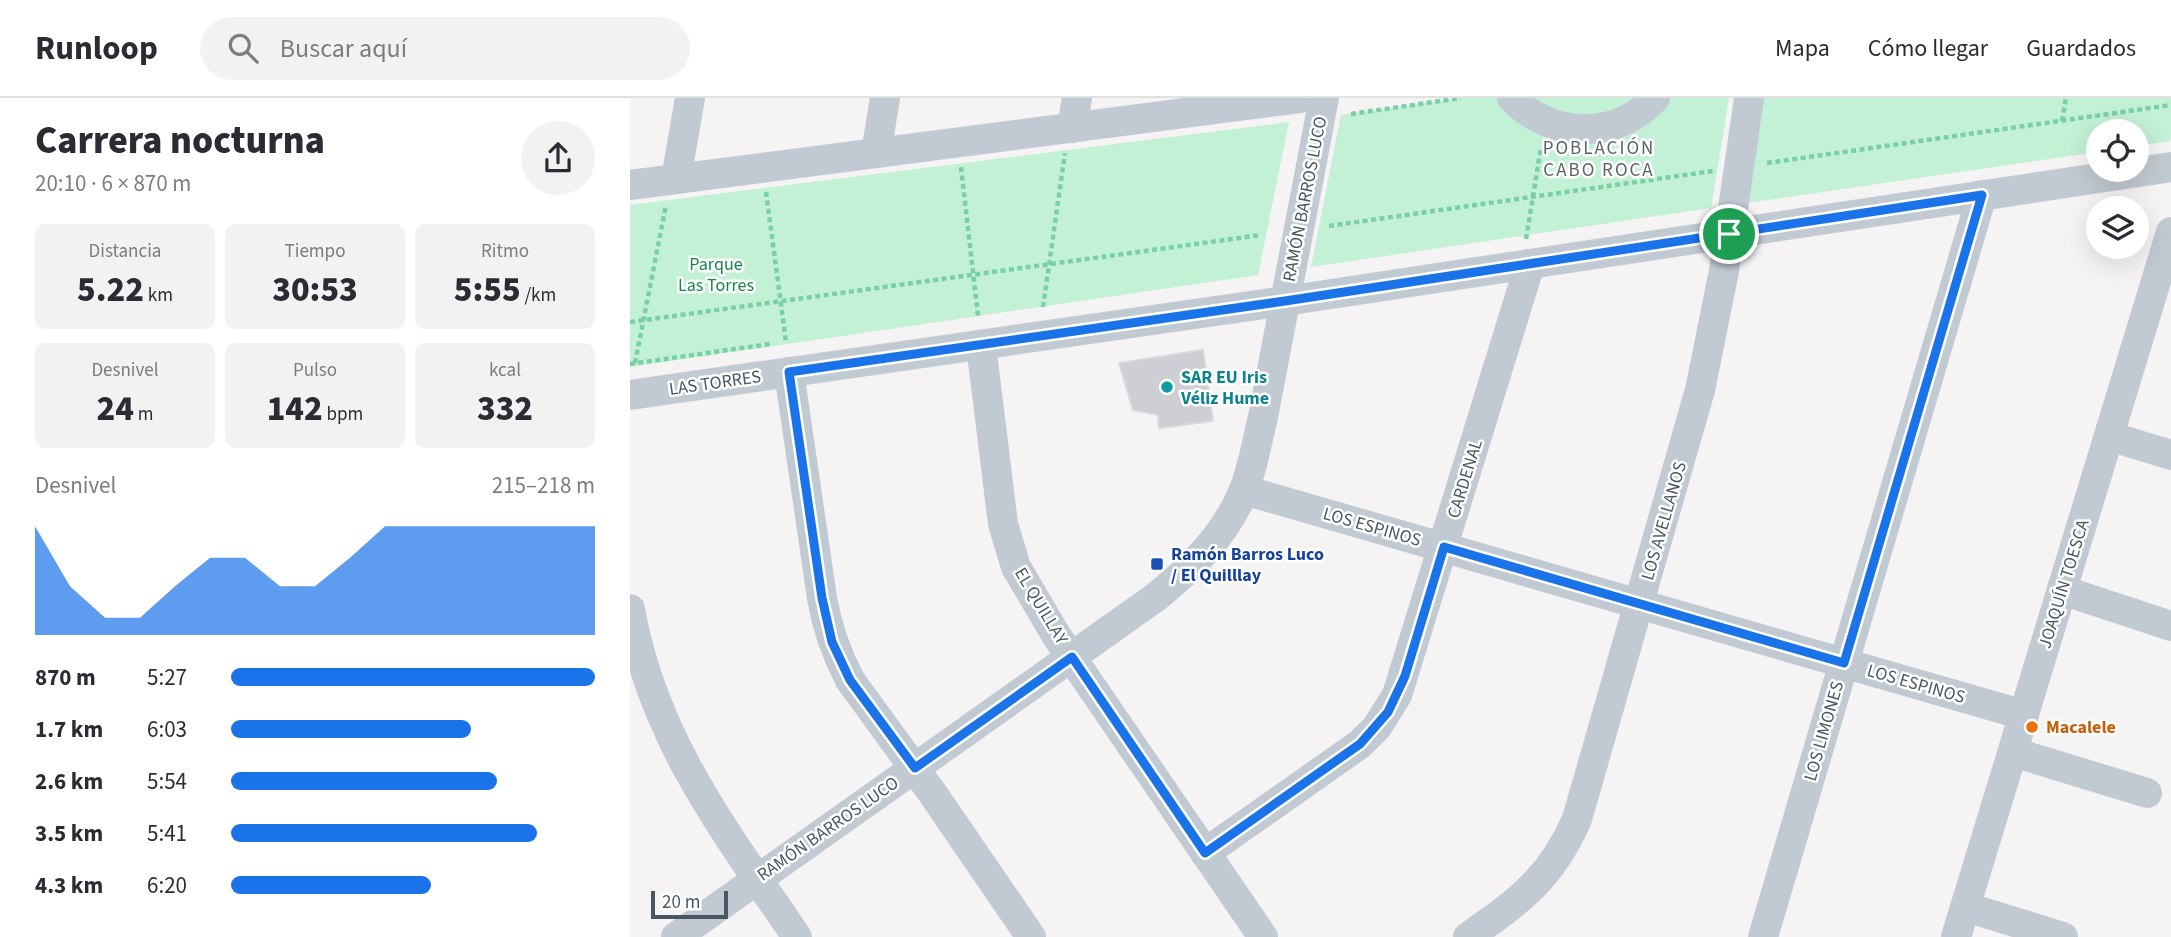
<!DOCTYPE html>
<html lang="es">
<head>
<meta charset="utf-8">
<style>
  body { margin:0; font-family:"Source Sans 3",sans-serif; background:#f2f2f3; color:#2b2b33; height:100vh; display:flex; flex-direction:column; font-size:26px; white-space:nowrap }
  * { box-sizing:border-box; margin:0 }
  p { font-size:23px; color:#7c7c81 }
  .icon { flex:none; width:38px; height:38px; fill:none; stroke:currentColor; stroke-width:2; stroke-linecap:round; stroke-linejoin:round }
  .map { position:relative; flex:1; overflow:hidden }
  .sheet { display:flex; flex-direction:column; background:#fff; width:630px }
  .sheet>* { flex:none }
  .buttons { position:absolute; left:1456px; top:21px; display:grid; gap:14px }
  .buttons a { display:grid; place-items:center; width:63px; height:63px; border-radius:50%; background:#fff; box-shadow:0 7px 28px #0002; font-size:35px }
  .scale { position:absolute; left:21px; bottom:18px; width:77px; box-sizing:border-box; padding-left:7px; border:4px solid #4a5661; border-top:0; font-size:19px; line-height:24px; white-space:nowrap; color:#4a5661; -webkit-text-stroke:5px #fff; paint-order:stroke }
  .pin { position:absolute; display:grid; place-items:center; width:60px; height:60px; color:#fff; margin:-30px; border:4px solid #fff; border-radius:50%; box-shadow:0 2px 7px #0007 }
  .round { display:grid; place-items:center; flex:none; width:74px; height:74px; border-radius:37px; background:#f2f2f3 }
  .summary { display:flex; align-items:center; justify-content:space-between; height:119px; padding:0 35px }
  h1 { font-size:38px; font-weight:800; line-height:52px }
  .figures { display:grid; grid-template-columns:repeat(3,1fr); gap:10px; height:119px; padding:7px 35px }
  .figures div { display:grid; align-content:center; border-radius:10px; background:#f2f2f3; text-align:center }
  .figures b { font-size:35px; font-weight:800 }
  .figures small { font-size:19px; font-weight:400 }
  .figures p { font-size:19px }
  .chart { height:196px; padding:14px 35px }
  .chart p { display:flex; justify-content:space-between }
  .chart svg { width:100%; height:126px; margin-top:7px; fill:#1a73e8; opacity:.7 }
  ul { padding:0 35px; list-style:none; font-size:23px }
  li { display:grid; grid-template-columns:112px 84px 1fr; align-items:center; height:52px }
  li i { height:18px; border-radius:9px; background:#1a73e8 }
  header { display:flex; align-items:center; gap:42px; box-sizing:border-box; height:98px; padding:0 35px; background:#fff; border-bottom:2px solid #e1e1e2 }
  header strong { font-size:33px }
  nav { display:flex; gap:38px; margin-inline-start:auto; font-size:24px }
  .search { width:490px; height:63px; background:#f2f2f3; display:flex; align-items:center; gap:18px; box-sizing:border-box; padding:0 24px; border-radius:38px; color:#7c7c81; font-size:26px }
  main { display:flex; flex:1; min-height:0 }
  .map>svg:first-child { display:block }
  .green { fill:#c3f1d5 }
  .building { fill:#cdcfd5; stroke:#d7d9de; stroke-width:2 }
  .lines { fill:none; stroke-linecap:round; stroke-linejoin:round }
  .path { stroke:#7ad0a6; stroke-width:4.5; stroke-dasharray:5 3.5; stroke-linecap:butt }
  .minor { stroke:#c1cad2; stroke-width:30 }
  .route-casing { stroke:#fff; stroke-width:14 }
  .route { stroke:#1a73e8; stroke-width:9 }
  .culture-dot { fill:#0f9aa8; stroke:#fff; stroke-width:2.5 }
  .transit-dot { fill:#1a4fb4; stroke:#fff; stroke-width:2.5 }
  .food-dot { fill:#e8710a; stroke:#fff; stroke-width:2.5 }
  .labels { text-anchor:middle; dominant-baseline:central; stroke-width:5; stroke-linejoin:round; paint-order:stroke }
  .street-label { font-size:18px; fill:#4a5661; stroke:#fff }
  .park-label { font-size:18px; fill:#17864f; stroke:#fff }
  .culture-label { font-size:18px; font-weight:bold; fill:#0d838f; stroke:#fff; text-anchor:start }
  .transit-label { font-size:18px; font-weight:bold; fill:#164399; stroke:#fff; text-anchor:start }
  .food-label { font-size:18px; font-weight:bold; fill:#c56008; stroke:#fff; text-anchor:start }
  .neighbourhood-label { font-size:19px; letter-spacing:2px; fill:#5f6368; stroke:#fff }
</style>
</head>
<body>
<header>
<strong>Runloop</strong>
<div class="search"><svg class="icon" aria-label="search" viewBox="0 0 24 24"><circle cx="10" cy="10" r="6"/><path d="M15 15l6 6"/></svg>Buscar aquí</div>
<nav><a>Mapa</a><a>Cómo llegar</a><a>Guardados</a></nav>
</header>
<main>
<section class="sheet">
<div class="summary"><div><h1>Carrera nocturna</h1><p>20:10 · 6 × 870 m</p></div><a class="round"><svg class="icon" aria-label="share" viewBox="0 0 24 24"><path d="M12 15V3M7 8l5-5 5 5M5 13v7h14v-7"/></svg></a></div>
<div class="figures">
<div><p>Distancia</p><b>5.22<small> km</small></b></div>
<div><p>Tiempo</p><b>30:53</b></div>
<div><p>Ritmo</p><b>5:55<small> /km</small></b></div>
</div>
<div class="figures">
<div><p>Desnivel</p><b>24<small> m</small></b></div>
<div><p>Pulso</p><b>142<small> bpm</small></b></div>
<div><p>kcal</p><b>332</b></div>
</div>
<div class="chart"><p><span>Desnivel</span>215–218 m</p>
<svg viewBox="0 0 160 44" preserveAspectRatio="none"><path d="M0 44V6L10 27L20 38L30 38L40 27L50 17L60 17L70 27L80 27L90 17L100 6L110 6L120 6L130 6L140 6L150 6L160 6V44z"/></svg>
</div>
<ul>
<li><b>870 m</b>5:27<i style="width:100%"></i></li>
<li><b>1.7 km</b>6:03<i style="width:66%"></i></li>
<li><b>2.6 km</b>5:54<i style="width:73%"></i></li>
<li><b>3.5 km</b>5:41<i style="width:84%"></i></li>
<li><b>4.3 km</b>6:20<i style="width:55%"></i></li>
</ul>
</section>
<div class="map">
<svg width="1541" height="839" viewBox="0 0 1541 839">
  <rect width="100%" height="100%" fill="#f5f3f3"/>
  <g class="green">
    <polygon points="830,0 1099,0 1081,110 681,169 711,17"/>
    <polygon points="1133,0 1541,0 1541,39 1540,43 1507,48 1507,33 1468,33 1468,54 1117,105"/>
    <polygon points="659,24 628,177 0,269 0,107"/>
  </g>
  <polygon class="building" points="573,252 583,323 529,330 528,317 503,312 489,265"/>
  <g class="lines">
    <g class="path">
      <polyline points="721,16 831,0"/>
      <polyline points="1432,23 1436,0"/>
      <polyline points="1137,65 1541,7"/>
      <polyline points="331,69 348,218"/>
      <polyline points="136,94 156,244"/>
      <polyline points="699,128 1083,73"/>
      <polyline points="896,141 911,49"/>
      <polyline points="413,209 435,55"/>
      <polyline points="0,224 631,137"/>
      <polyline points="5,265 36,107"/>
      <polyline points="0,266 140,246"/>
    </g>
    <g class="minor">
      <path d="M882,0C921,40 986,43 1025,0"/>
      <polyline points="442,30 447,0"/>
      <polyline points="246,55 255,0"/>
      <polyline points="46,81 60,0"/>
      <polyline points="0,87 670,0"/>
      <polyline points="351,247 373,426 386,469 426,537 633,839"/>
      <path d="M159,274L192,500C197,530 206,555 220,582L303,696L401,839"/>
      <polyline points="0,297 655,203 1541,69"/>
      <polyline points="1479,338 1541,357"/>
      <polyline points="614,392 1394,617"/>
      <polyline points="1432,492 1541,528"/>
      <path d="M0,511C23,641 95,733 167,839"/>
      <polyline points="1383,654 1517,695"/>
      <polyline points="575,755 730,646 747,629 767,597 900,166"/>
      <polyline points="1336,809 1433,839"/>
      <path d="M46,839L526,499C562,470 596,436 614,392C623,369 627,343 633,319L694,0"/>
      <path d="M838,839C889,803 921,781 947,721L1070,292L1094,173L1119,0"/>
      <polyline points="1133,839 1352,97"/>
      <polyline points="1326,839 1541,134"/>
    </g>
  </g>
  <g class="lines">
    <defs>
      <polygon id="route" points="1352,97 1214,565 814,449 775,578 758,614 730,646 575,755 442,559 285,670 220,582 202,544 192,500 159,274 655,203"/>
    </defs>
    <use href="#route" class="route-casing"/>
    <use href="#route" class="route"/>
  </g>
  <circle class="culture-dot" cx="537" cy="289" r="7"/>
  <rect class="transit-dot" x="520" y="459" width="14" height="14" rx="3.5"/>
  <circle class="food-dot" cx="1402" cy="629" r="7"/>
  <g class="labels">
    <g class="street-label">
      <text transform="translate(675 101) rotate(-79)">RAMÓN BARROS LUCO</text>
      <text transform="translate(85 285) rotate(-8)">LAS TORRES</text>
      <text transform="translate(835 381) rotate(-73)">CARDENAL</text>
      <text transform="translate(1034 423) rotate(-74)">LOS AVELLANOS</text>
      <text transform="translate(742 429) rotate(16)">LOS ESPINOS</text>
      <text transform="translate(1434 486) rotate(-73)">JOAQUÍN TOESCA</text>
      <text transform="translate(411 508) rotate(59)">EL QUILLAY</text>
      <text transform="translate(1286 586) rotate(16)">LOS ESPINOS</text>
      <text transform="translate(1194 633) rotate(-74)">LOS LIMONES</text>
      <text transform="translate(198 731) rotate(-35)">RAMÓN BARROS LUCO</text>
    </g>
    <g class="park-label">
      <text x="86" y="166">Parque<tspan x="86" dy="21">Las Torres</tspan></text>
    </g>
    <g class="culture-label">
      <text x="551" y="279">SAR EU Iris<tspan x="551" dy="21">Véliz Hume</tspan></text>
    </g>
    <g class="transit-label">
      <text x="541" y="456">Ramón Barros Luco<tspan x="541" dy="21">/ El Quilllay</tspan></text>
    </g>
    <g class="food-label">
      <text x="1416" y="629">Macalele</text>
    </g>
    <g class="neighbourhood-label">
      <text x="969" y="50">POBLACIÓN<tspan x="969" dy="22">CABO ROCA</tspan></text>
    </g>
  </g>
</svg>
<div class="buttons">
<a><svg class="icon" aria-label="locate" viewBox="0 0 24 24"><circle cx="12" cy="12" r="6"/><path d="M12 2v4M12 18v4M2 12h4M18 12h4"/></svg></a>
<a><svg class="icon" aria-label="layers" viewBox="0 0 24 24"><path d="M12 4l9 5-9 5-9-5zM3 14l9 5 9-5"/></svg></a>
</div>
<div class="scale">20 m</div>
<div class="pin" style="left:1099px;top:136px;background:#1e9e55"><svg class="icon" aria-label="arrive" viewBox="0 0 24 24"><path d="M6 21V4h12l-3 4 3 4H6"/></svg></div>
</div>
</main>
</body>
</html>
